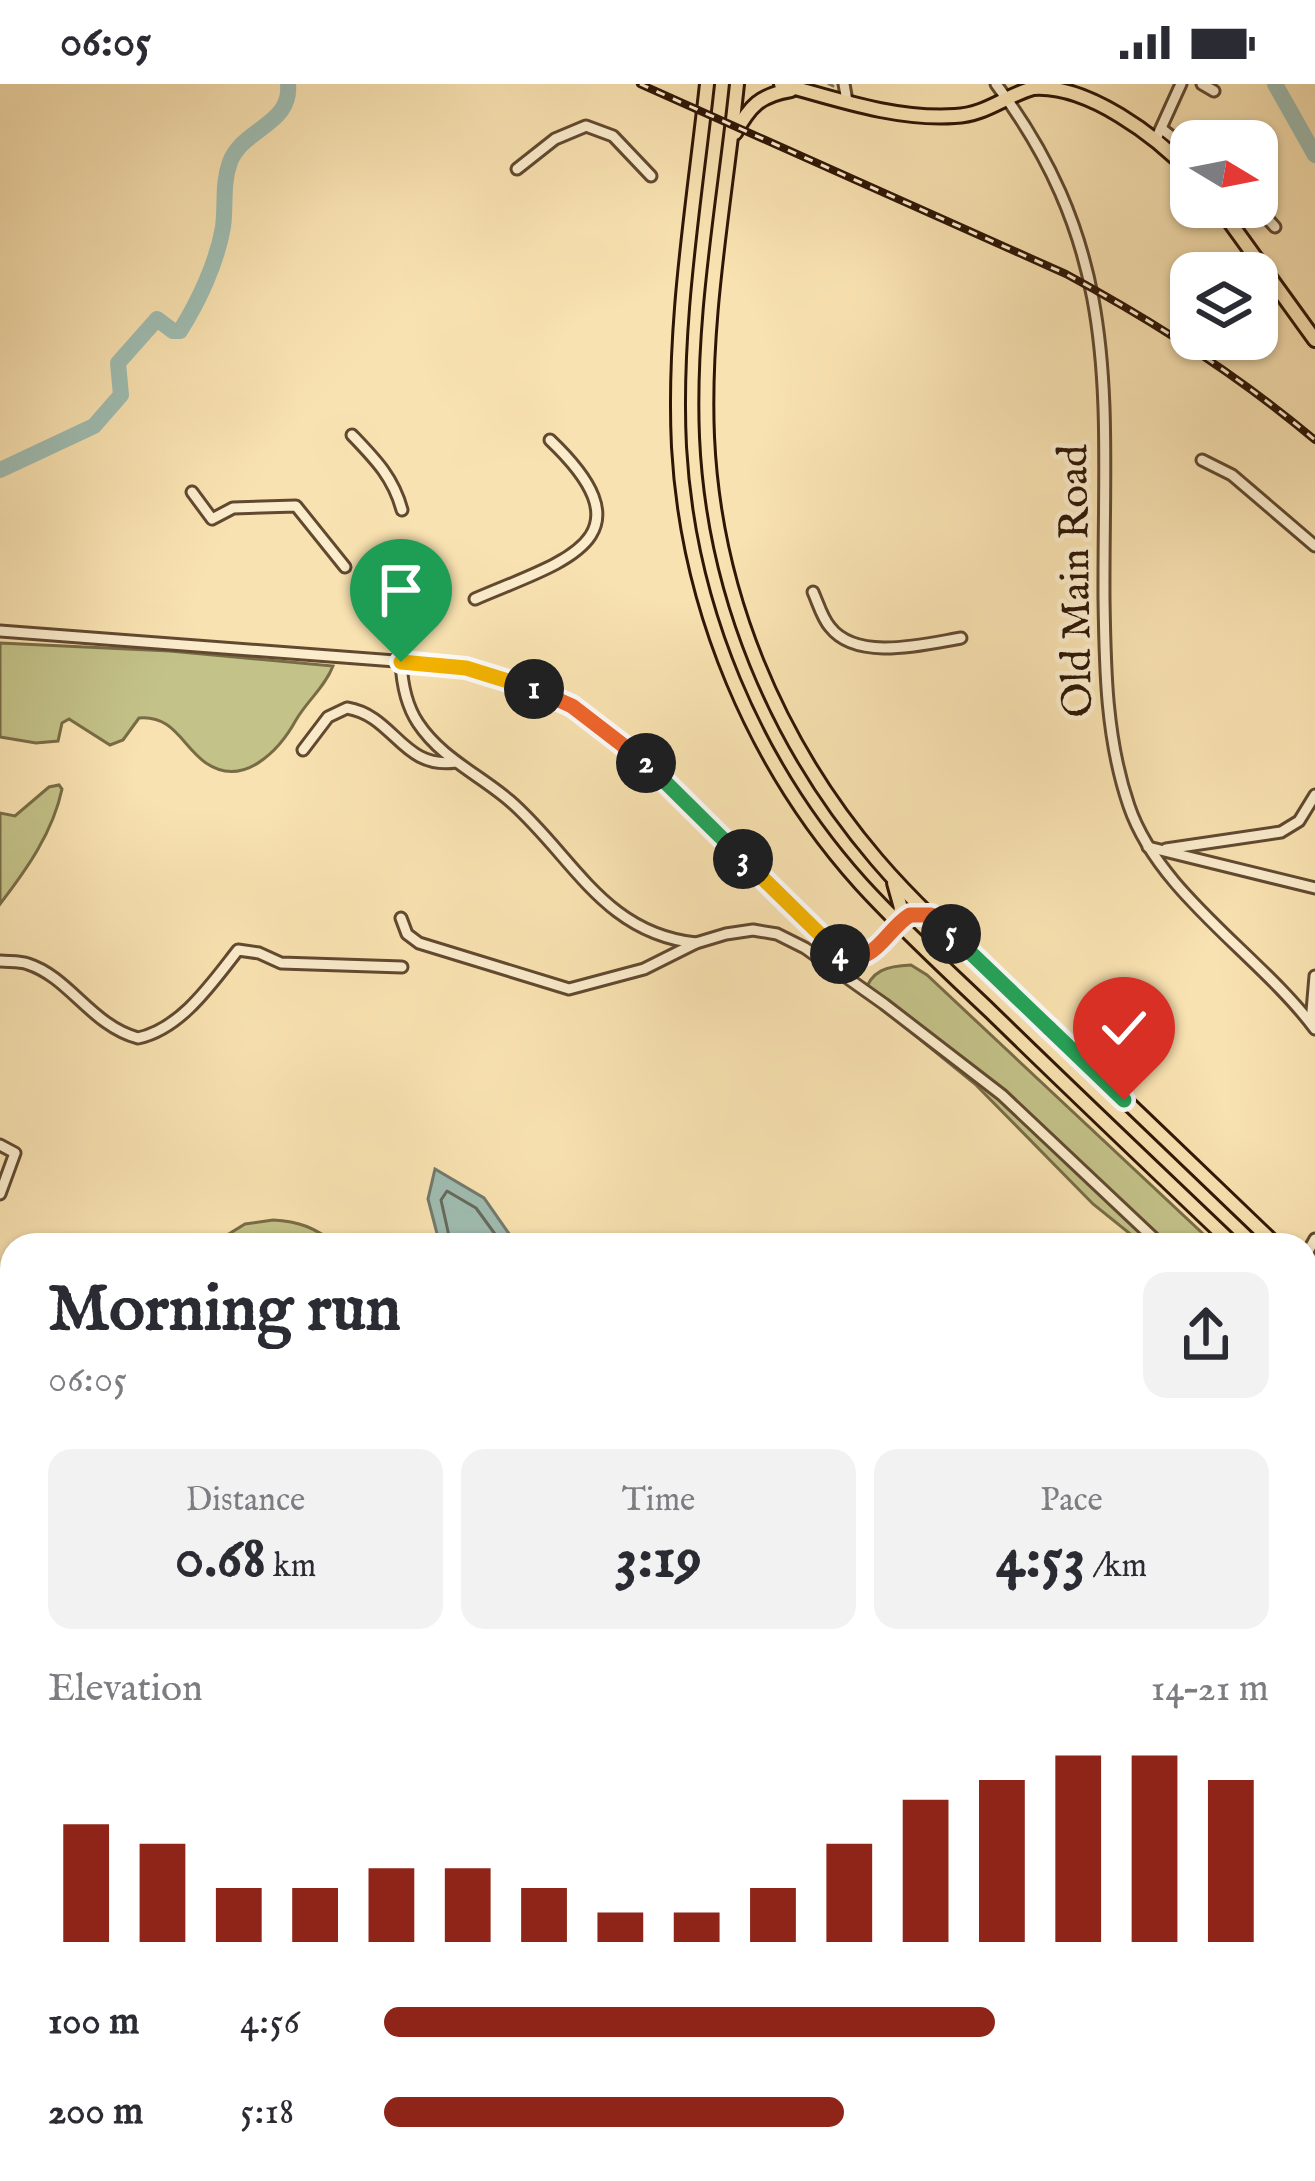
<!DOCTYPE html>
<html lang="en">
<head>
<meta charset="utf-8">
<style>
  body { margin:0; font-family:"IM FELL English",serif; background:#f2f2f3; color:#2b2b33; height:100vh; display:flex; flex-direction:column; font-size:45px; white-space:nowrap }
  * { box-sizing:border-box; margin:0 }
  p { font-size:39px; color:#7c7c81 }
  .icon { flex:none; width:66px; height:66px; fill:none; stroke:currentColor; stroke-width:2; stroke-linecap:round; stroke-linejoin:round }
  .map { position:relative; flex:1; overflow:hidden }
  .side { position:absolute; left:0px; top:1149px; width:1317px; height:948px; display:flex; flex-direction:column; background:#fff; border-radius:36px 36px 0 0; box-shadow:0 3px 9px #0004 }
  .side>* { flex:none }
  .needle { width:78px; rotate:100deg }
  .tools { position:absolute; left:1170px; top:36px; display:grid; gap:24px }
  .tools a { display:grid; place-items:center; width:108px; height:108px; border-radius:24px; background:#fff; box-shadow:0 3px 9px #0004; font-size:60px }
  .pin { position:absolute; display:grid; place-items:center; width:102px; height:102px; color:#fff; margin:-123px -51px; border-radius:50% 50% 50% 0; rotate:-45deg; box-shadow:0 0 12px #0007 }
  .pin .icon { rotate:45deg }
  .km { position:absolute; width:60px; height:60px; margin:-30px; border-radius:50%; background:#222; color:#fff; font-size:33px; line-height:60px; text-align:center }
  .round { display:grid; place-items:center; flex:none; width:126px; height:126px; border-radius:24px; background:#f2f2f3 }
  .headline { display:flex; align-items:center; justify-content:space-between; height:204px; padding:0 48px }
  h1 { font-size:66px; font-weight:800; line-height:90px }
  .metrics { display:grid; grid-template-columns:repeat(3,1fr); gap:18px; height:204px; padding:12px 48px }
  .metrics div { display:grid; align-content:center; border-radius:24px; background:#f2f2f3; text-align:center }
  .metrics b { font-size:60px; font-weight:800 }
  .metrics small { font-size:33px; font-weight:400 }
  .metrics p { font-size:33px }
  .chart { height:336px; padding:24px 48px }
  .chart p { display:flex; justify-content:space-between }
  .chart svg { width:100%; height:216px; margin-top:12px; stroke:#8f2418; stroke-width:6 }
  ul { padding:0 48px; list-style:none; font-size:39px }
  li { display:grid; grid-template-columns:192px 144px 1fr; align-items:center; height:90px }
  li i { height:30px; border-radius:15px; background:#8f2418 }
  .status { display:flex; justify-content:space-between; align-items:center; height:84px; padding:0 60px; background:#fff; direction:ltr }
  .status svg { height:33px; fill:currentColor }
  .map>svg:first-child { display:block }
  .green { fill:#c3c288; stroke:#786c46; stroke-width:3 }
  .water { fill:#9fbdb2; stroke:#727a6d; stroke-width:3 }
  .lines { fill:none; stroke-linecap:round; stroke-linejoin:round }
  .shore { stroke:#666a5c; stroke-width:3 }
  .stream { stroke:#727a6d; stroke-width:3 }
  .river { stroke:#9fbdb2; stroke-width:16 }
  .minor-casing { stroke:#614930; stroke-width:15 }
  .major-casing { stroke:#2e1605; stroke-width:18 }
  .minor { stroke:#fbeccc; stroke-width:9 }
  .major { stroke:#f9e2b1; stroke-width:12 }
  .rail-casing { stroke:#2e1605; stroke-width:8 }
  .rail { stroke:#fbeccc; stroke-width:3; stroke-dasharray:9; stroke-linecap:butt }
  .split-1-casing { stroke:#fff; stroke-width:24 }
  .split-2-casing { stroke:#fff; stroke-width:24 }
  .split-3-casing { stroke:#fff; stroke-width:24 }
  .split-4-casing { stroke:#fff; stroke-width:24 }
  .split-5-casing { stroke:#fff; stroke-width:24 }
  .split-6-casing { stroke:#fff; stroke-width:24 }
  .split-7-casing { stroke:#fff; stroke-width:24 }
  .split-1 { stroke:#f5b400; stroke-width:15 }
  .split-2 { stroke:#f0652b; stroke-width:15 }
  .split-3 { stroke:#22a559; stroke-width:15 }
  .split-4 { stroke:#f5b400; stroke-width:15 }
  .split-5 { stroke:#f0652b; stroke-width:15 }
  .split-6 { stroke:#22a559; stroke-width:15 }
  .split-7 { stroke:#22a559; stroke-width:15 }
  .labels { text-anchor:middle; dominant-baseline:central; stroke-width:9; stroke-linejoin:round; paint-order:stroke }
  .street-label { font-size:42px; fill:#2e1605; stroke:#fbeccc }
</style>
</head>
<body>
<div class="status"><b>06:05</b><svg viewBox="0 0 49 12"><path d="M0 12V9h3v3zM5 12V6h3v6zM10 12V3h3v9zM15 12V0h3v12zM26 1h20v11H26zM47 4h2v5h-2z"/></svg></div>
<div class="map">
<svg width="1315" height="2097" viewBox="0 0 1315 2097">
  <rect width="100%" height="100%" fill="#f9e2b1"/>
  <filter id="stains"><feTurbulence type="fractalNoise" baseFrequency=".00167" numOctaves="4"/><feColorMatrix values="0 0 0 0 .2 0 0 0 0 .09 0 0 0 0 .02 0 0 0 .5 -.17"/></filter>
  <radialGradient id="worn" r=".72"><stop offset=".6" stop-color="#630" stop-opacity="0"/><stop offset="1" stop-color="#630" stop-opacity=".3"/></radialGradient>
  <g class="green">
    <path d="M0,559L170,567L333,582C325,603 307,617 296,636C280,665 244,705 206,679C182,662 174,631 139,634L123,656L110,661L69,635L62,639L58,657L36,659L0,653Z"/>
    <path d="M59,701L62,705C53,748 27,785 0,820V729L15,732L49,703Z"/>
    <path d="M911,881L927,891L1215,1161H1144L1093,1120L975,1000L864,910C871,886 887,882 911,881Z"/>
    <path d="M273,1136C298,1137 317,1144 336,1161H211L245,1140Z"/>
    <polygon points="1305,1247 1315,1256 1315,1336 1305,1338"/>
    <polygon points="12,1265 12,1448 0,1448 0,1381 7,1345 0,1290"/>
    <polygon points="3,2038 12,2040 12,2085 42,2085 38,2097 0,2097 0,2040"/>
  </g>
  <polygon class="water" points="435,1085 484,1114 517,1161 440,1161 428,1115"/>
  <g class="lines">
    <polyline class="shore" points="451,1161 441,1116 447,1107 476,1124 503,1161"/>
    <polyline class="stream" points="829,0 833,2"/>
    <g class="river">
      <polyline points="1275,0 1315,71"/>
      <path d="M0,386L94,342L121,311L118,279L157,235L173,247H180C199,217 217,178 223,143C226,121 222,100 230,78C243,44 292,41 288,0"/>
    </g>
    <defs>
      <g id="minor">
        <polyline points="844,0 847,17"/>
        <path d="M996,0C1125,172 1103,315 1104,515C1105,585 1106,655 1129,722C1159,810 1260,871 1315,945"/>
        <polyline points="1202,0 1214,7"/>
        <polyline points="1162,45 1191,68"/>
        <polyline points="1156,55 1181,0"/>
        <polyline points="517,85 555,55 586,42 613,52 651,92"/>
        <polyline points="1257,123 1275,143"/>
        <path d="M352,351C375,375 393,393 402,426"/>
        <polyline points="1202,376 1232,391 1315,462"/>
        <polyline points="192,408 212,435 233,424 296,422 345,483"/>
        <path d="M813,508C818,519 822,534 830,543C857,578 925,560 961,554"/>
        <path d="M475,515C563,477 655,456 550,356"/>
        <path d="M0,547L448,581C575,604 633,666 721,753C760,792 800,830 839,869C866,882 882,860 898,839"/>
        <path d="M401,578C402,599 406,621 418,639C441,674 480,691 510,717C573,772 603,849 696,859"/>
        <path d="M303,666L328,633L347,624C395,632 402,686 456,678"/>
        <polyline points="1148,763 1315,804"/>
        <polyline points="1166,765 1281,748 1299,737 1315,711"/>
        <polyline points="401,834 407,850 419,859 569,905 644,885 696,859 726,850 753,846 777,850 805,864 884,920 1002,1011 1161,1161"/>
        <path d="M0,877C9,878 20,877 28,880C69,893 92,942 138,954C181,945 212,899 238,866L259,869L281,879L402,883"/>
        <polyline points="1311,939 1315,892"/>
        <polyline points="0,1061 15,1069 0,1110"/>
        <polyline points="1305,1173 1315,1155"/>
      </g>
      <g id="major">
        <path d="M707,0C694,120 673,242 679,363C688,523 754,681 861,800C902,845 947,886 991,928C1071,1006 1153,1084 1234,1161"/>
        <path d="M737,0C725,117 702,235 707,353C714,508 776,658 877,776C924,831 980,878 1033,928C1114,1006 1195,1083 1276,1161"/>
        <path d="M781,0C836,15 896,36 955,32C985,31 1005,12 1033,4C1088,0 1157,53 1191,89"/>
        <path d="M735,49C750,22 760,11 791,6"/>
        <polyline points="1219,123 1315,256"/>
        <polyline points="894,799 901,824 898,839"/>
        <polyline points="1305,1189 1315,1199"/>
        <polyline points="1305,1228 1315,1238"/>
      </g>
    </defs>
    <use href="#minor" class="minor-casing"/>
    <use href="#major" class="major-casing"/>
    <use href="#minor" class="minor"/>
    <use href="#major" class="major"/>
    <defs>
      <path id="rail" d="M640,0L1066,190C1155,238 1238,291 1315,356"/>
    </defs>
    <use href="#rail" class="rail-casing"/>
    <use href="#rail" class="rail"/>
  </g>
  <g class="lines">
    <defs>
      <polyline id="split-1" points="401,578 466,584 534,605"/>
      <polyline id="split-2" points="534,605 572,622 646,679"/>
      <polyline id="split-3" points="646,679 743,775"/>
      <polyline id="split-4" points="743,775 840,870"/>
      <path id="split-5" d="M840,870C875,884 885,846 910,831H931L951,850"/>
      <polyline id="split-6" points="951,850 1049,944"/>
      <polyline id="split-7" points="1049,944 1124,1016"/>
    </defs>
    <use href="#split-1" class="split-1-casing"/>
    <use href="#split-2" class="split-2-casing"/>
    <use href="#split-3" class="split-3-casing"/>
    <use href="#split-4" class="split-4-casing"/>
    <use href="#split-5" class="split-5-casing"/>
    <use href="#split-6" class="split-6-casing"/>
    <use href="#split-7" class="split-7-casing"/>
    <use href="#split-1" class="split-1"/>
    <use href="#split-2" class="split-2"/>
    <use href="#split-3" class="split-3"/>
    <use href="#split-4" class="split-4"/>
    <use href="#split-5" class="split-5"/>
    <use href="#split-6" class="split-6"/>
    <use href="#split-7" class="split-7"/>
  </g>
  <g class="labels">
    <g class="street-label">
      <text transform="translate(1077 497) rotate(-91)">Old Main Road</text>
    </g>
  </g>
  <rect width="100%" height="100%" filter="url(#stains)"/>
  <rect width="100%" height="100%" fill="url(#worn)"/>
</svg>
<div class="tools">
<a><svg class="needle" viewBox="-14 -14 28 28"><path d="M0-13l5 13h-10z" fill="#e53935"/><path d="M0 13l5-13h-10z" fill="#7c7c81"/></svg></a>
<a><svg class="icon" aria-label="layers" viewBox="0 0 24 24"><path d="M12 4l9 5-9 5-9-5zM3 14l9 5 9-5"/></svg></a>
</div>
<div class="pin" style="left:401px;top:578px;background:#1e9e55"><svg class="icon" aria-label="arrive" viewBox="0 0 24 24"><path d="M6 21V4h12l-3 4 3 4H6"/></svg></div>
<div class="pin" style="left:1124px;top:1016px;background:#d93025"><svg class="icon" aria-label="check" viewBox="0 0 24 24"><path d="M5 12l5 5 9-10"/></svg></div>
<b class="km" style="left:534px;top:605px">1</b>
<b class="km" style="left:646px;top:679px">2</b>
<b class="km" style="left:743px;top:775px">3</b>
<b class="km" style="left:840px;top:870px">4</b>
<b class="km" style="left:951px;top:850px">5</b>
<section class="side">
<div class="headline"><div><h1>Morning run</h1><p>06:05</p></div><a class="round"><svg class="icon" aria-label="share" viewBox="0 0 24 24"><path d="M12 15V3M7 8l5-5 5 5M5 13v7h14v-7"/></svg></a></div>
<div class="metrics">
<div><p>Distance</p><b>0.68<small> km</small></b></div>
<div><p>Time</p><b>3:19</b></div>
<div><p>Pace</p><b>4:53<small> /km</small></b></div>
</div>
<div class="chart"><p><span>Elevation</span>14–21 m</p>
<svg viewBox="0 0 160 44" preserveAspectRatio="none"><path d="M5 44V20M15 44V24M25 44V33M35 44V33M45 44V29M55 44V29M65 44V33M75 44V38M85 44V38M95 44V33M105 44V24M115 44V15M125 44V11M135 44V6M145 44V6M155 44V11"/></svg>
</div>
<ul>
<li><b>100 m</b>4:56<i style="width:69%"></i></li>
<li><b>200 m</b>5:18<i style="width:52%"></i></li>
</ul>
</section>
</div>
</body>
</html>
